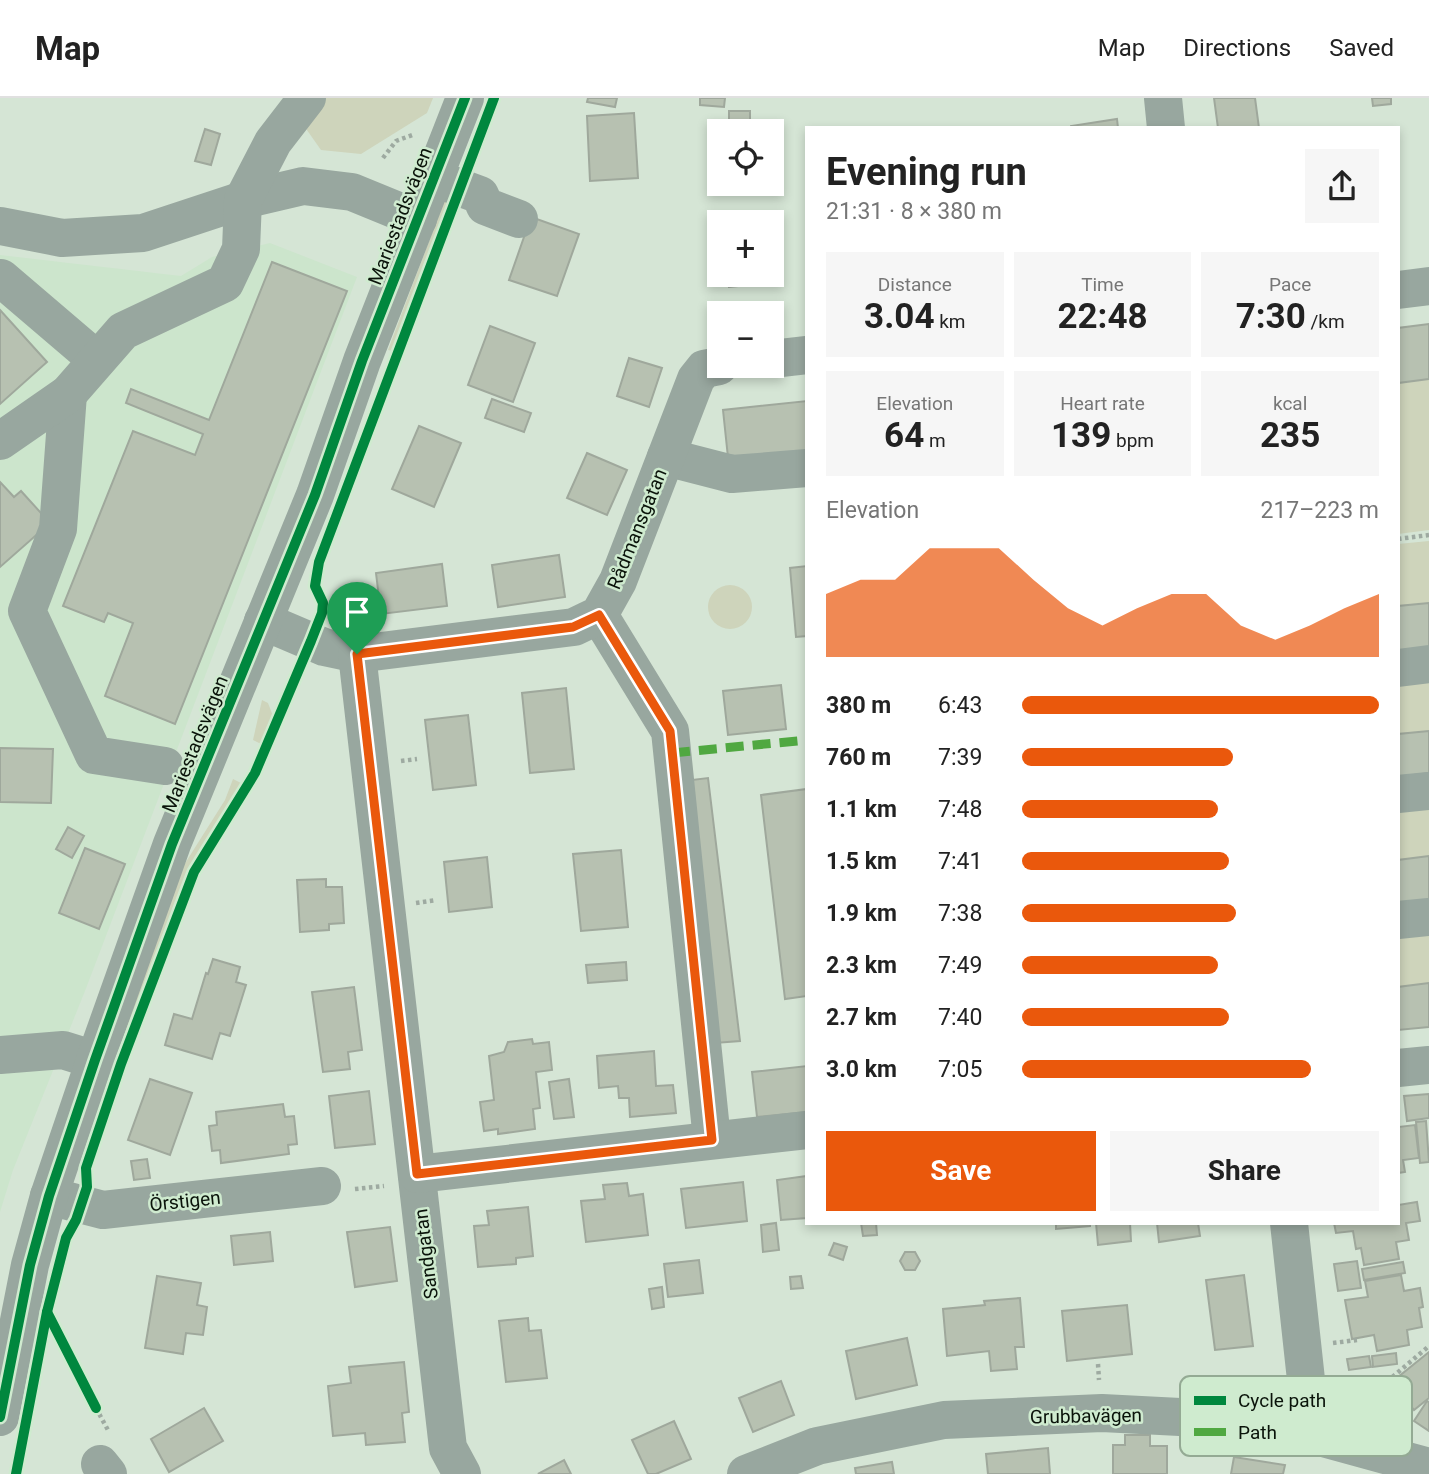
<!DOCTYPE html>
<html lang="en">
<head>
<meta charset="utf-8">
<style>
  body { margin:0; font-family:Roboto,sans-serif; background:#f6f6f6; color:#222; height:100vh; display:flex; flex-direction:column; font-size:26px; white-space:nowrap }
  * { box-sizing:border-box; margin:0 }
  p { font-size:23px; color:#767676 }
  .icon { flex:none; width:38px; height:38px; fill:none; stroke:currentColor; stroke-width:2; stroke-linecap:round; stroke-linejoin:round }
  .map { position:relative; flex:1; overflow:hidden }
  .details { position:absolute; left:805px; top:28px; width:595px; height:1099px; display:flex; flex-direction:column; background:#fff; border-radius:0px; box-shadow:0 4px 10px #0003 }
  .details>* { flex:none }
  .controls { position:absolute; left:707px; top:21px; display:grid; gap:14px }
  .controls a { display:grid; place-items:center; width:77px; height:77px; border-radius:0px; background:#fff; box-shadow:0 4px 10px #0003; font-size:35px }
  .pin { position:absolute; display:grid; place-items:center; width:60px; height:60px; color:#fff; margin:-72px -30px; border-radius:50% 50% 50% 0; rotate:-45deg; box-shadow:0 0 7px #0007 }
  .pin .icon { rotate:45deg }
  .round { display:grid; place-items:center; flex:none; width:74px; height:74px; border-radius:0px; background:#f6f6f6 }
  .summary { display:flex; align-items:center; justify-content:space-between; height:119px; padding:0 21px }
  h1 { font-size:38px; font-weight:700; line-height:52px }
  .figures { display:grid; grid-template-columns:repeat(3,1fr); gap:10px; height:119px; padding:7px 21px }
  .figures div { display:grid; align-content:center; border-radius:0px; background:#f6f6f6; text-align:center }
  .figures b { font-size:35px; font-weight:700 }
  .figures small { font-size:19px; font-weight:400 }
  .figures p { font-size:19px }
  .chart { height:196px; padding:14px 21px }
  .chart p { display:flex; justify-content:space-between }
  .chart svg { width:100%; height:126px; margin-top:7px; fill:#ea580c; opacity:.7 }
  .cta { display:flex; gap:14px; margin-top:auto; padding:14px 21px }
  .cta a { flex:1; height:80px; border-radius:0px; background:#ea580c; color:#fff; font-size:28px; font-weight:700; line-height:80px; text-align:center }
  .cta a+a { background:#f6f6f6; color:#222 }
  ul { padding:0 21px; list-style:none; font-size:23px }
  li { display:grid; grid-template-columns:112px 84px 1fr; align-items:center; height:52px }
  li i { height:18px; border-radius:9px; background:#ea580c }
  header { display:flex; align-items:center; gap:42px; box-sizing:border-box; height:98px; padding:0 35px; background:#fff; border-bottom:2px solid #e0e0e0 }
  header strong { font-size:33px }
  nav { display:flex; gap:38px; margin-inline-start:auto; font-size:24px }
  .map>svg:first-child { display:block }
  .built { fill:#cce5cc }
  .green { fill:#ced4bb }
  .building { fill:#b7c1b1; stroke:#9fa89c; stroke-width:2 }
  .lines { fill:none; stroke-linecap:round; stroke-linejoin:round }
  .path { stroke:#9eaaa1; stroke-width:4.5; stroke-dasharray:3.5 3.5; stroke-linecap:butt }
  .minor { stroke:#98a79f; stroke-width:38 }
  .quiet { stroke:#50a841; stroke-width:9; stroke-dasharray:18 9; stroke-linecap:butt }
  .cycleway-casing { stroke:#cfebcf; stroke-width:15 }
  .cycleway { stroke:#00873e; stroke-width:10 }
  .route-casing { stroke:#fff; stroke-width:14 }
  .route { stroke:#ea580c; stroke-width:9 }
  .labels { text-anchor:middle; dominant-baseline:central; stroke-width:5; stroke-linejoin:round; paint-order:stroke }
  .street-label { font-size:19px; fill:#0a130a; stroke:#cfebcf }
  .key { fill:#cfebcf; stroke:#94aa94; stroke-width:2 }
  .key-label { font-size:19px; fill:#0a130a }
</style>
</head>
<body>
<header>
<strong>Map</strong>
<nav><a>Map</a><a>Directions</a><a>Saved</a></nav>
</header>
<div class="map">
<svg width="1429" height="1376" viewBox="0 0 1429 1376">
  <rect width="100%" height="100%" fill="#d5e5d5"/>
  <polygon class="built" points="270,145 357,179 85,893 13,1072 0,1114 0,157 181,178 212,159"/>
  <g class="green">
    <polygon points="322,0 433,0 427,15 361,56 321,52 302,25"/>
    <polygon points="445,101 451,103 393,253 388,252"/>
    <polygon points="1429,281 1429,432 1398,436 1398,284"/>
    <polygon points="1429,443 1429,505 1398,508 1398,446"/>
    <circle cx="730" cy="509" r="22"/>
    <polygon points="1429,576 1429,633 1398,636 1398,579"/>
    <polygon points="262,602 268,605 273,618 263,647 253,642"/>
    <polygon points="233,681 243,686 196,760 118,956 114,958 184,767 225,702"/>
    <polygon points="1429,701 1429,758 1398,762 1398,705"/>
    <polygon points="1429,829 1429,885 1398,889 1398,833"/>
  </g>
  <g class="building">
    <polygon points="588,0 617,0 615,9 587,4"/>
    <polygon points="700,0 725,0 724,9 700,7"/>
    <polygon points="1214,0 1255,0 1259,30 1218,30"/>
    <polygon points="1372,0 1391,0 1391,6 1373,8"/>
    <rect x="729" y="13" width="21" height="11"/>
    <polygon points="634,15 638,80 590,83 587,18"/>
    <polygon points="1117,21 1118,30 1071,30 1071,28"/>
    <polygon points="205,31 220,36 211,67 195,63"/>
    <polygon points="531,119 579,136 557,198 509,182"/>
    <polygon points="713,145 719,145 719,170 715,170"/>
    <polygon points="272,164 347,193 175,626 105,598 133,525 108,515 104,524 63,508 133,333 195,357 203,336 126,305 131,291 209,322"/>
    <polygon points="728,177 757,177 758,186 729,189"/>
    <polygon points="0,212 47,264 0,306"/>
    <polygon points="1429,226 1429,281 1398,285 1398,230"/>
    <polygon points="490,228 535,245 513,304 468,287"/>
    <polygon points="629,260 662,270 649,309 617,298"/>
    <polygon points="492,301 531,315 524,334 485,320"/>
    <polygon points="807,303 807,360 729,369 723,312"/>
    <polygon points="419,328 461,345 434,409 392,391"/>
    <polygon points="587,355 627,372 607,417 567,400"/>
    <polygon points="0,384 14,399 21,393 50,425 0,469"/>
    <polygon points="559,457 565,499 498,509 492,467"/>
    <polygon points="442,466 447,508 381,516 376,475"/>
    <polygon points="807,468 807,538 796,539 790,470"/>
    <polygon points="1429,505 1429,551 1398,554 1398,508"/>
    <polygon points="781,587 786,631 728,637 723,593"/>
    <polygon points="566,590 574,671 530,675 522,595"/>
    <polygon points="468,617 476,687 433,692 425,622"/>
    <polygon points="1429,633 1429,675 1398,679 1398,636"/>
    <polygon points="0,650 53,651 51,705 0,704"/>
    <polygon points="708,680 740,943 715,945 683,683"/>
    <polygon points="807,691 807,898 785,901 761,697"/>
    <polygon points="68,729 84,738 72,760 56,751"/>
    <polygon points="85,750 125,766 99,831 59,815"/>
    <polygon points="621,752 628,829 581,833 573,756"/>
    <polygon points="1429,758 1429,803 1398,806 1398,762"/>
    <polygon points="487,759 492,809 449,814 444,764"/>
    <polygon points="326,781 326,789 342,789 344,825 329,826 329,832 300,834 297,782"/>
    <polygon points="213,861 240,869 236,884 246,887 230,938 220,935 212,961 165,947 174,916 192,921 206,875 208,876"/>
    <polygon points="626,864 627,882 588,885 586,867"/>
    <polygon points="1429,885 1429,929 1398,932 1398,889"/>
    <polygon points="354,889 362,952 348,954 350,971 323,974 312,894"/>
    <polygon points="532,941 533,946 549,944 552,972 536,974 540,1010 533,1011 535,1031 498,1036 498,1031 484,1033 480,1004 494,1002 489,958 504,954 508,944"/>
    <polygon points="654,953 656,988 673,987 676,1015 630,1019 629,1000 619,1000 618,988 599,990 597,958"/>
    <polygon points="807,968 807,1014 757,1019 752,974"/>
    <polygon points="150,981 192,995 170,1057 128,1042"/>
    <polygon points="569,981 574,1019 554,1021 549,984"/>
    <polygon points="369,993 375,1046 335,1050 329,998"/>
    <polygon points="1429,996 1429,1020 1407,1023 1404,998"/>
    <polygon points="283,1006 285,1019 294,1018 297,1046 288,1047 289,1056 221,1065 220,1052 212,1053 209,1028 217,1027 216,1014"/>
    <polygon points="1398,1020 1399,1029 1415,1027 1419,1060 1403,1062 1405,1074 1398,1075"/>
    <polygon points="1426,1023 1429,1064 1420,1065 1416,1024"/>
    <polygon points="147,1061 150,1080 134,1082 131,1063"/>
    <polygon points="807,1078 807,1120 781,1122 777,1082"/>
    <polygon points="743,1084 747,1123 686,1130 681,1091"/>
    <polygon points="627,1085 629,1098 643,1096 648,1137 586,1144 581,1103 605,1101 603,1087"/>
    <polygon points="1417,1104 1420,1123 1406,1125 1409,1142 1396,1144 1399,1161 1364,1167 1361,1150 1356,1151 1353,1133 1336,1135 1334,1125 1398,1125 1398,1107"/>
    <polygon points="528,1109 533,1158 516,1160 516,1166 478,1169 474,1128 489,1127 487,1113"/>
    <polygon points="776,1125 779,1152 763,1154 761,1127"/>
    <polygon points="861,1125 876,1125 877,1137 863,1138"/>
    <polygon points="1056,1125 1090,1125 1090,1128 1056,1131"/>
    <polygon points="1096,1125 1130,1125 1131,1143 1098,1147"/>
    <polygon points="1157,1125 1198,1125 1200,1138 1159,1144"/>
    <polygon points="390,1129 397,1183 355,1189 347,1134"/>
    <polygon points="270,1134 273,1163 234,1167 231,1138"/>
    <polygon points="834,1145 847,1149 843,1162 829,1157"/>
    <polygon points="905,1154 915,1154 920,1163 915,1172 905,1172 900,1163"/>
    <polygon points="699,1162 703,1195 668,1199 664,1166"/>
    <polygon points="1357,1163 1361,1190 1338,1193 1334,1166"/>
    <polygon points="1403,1164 1405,1175 1364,1182 1362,1171"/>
    <polygon points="1244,1177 1253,1248 1215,1252 1206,1182"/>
    <polygon points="1401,1177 1404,1193 1420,1190 1423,1209 1419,1210 1422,1229 1407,1232 1409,1247 1377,1253 1374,1237 1352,1241 1345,1202 1368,1199 1365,1183"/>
    <polygon points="157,1178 201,1185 197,1207 207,1209 203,1237 186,1235 183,1256 145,1250"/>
    <polygon points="801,1178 803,1190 791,1191 790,1179"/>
    <polygon points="662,1189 664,1209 652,1211 649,1191"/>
    <polygon points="1020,1200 1024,1249 1015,1249 1017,1271 991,1273 989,1253 947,1258 943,1211 985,1207 984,1203"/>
    <polygon points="1127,1207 1132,1256 1067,1263 1062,1213"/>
    <polygon points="528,1220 529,1233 541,1232 547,1280 506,1284 499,1223"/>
    <polygon points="907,1240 917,1287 856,1301 846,1253"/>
    <polygon points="1429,1254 1429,1300 1414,1312 1405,1300 1400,1304 1387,1288"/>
    <polygon points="1396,1255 1397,1266 1373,1269 1372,1258"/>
    <polygon points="1369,1258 1371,1269 1349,1272 1347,1261"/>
    <polygon points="404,1264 409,1314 402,1315 405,1344 366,1347 365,1335 333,1338 328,1288 351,1285 349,1269"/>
    <polygon points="781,1283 794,1317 753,1334 739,1300"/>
    <polygon points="1427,1303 1429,1304 1429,1333 1414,1323"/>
    <polygon points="204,1310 223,1343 169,1374 151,1341"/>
    <polygon points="674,1323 691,1361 656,1376 648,1376 632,1342"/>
    <polygon points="1125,1337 1150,1337 1150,1348 1167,1348 1167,1376 1113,1376 1113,1347 1125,1347"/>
    <polygon points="1048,1350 1050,1376 988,1376 986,1356"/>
    <polygon points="1234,1359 1285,1367 1283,1376 1231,1376"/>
    <polygon points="564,1362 571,1376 538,1376"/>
    <polygon points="892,1364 894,1376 856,1376 855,1370"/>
  </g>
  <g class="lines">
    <g class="path">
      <polyline points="383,60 396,43 415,36"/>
      <polyline points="1398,441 1429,437"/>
      <polyline points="401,663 417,661"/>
      <polyline points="416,805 436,802"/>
      <polyline points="355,1091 384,1088"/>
      <polyline points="1333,1245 1357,1242"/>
      <polyline points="1098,1266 1099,1282"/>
      <polyline points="96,1310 109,1334"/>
      <polyline points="1348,1313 1363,1304 1429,1248"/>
    </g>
    <g class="minor">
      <polyline points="1163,0 1166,30"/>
      <polyline points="434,80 480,97 485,108 519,121"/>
      <polyline points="0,128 62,140 143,135 243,102 303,88 352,94 418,121"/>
      <polyline points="1,180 97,262"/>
      <polyline points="1398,192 1429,188"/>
      <polyline points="772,261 807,257"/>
      <polyline points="68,296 58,431 27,513 94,657 165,668"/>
      <polyline points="0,343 68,296 123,233 225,185 241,151 243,102 273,44 307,0"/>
      <polyline points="666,359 732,376 807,370"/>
      <polyline points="599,517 670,633 712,1042"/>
      <polyline points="263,523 324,549 357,556 574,529 599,517 618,483 696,281 704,271 719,268"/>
      <polyline points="357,556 448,1350 462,1376"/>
      <polyline points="1398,570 1429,566"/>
      <polyline points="1398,696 1429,693"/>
      <polyline points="1398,822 1429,819"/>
      <polyline points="0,957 63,952 95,962"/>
      <polyline points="1398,970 1429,967"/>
      <polyline points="417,1076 807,1032"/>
      <polyline points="49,1098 103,1112 322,1088"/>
      <polyline points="1289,1125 1312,1337"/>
      <polyline points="0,1319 30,1167 49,1098 95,962 172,746 315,397 362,263 465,0"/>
      <polyline points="100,1366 108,1376"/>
      <polyline points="746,1376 817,1348 944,1322 1102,1315 1180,1319 1312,1337 1429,1369"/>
    </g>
    <polyline class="quiet" points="672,655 807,642"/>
    <defs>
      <g id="cycleway">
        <polyline points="47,1214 96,1310"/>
        <polyline points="0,1319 30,1167 49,1098 95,962 172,746 315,397 362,263 465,0"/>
        <polyline points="16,1376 47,1214 66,1140 76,1122 87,1089 86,1070 121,966 194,774 255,675 311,543 322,515 323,505 315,488 319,464 494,0"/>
      </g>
    </defs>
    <use href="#cycleway" class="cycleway-casing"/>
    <use href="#cycleway" class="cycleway"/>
  </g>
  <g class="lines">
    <defs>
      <polygon id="route" points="599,517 670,633 712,1042 417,1076 357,556 573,529"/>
    </defs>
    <use href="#route" class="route-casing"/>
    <use href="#route" class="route"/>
  </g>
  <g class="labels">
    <g class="street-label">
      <text transform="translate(400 118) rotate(-69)">Mariestadsvägen</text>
      <text transform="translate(637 431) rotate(-68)">Rådmansgatan</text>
      <text transform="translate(195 646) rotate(-68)">Mariestadsvägen</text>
      <text transform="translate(185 1103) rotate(-6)">Örstigen</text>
      <text transform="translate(426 1156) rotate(-97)">Sandgatan</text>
      <text transform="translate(1086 1318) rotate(-1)">Grubbavägen</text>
    </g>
  </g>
  <rect x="1180" y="1278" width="232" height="80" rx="10" class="key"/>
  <rect x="1194" y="1298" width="32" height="9" fill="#00873e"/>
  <rect x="1194" y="1330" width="32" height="8" fill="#50a841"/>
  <g class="key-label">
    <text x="1238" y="1309">Cycle path</text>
    <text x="1238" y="1341">Path</text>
  </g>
</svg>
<div class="controls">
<a><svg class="icon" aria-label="locate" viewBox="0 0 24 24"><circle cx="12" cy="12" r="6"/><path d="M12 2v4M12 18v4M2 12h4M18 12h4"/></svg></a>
<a>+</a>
<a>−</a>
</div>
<div class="pin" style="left:357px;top:556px;background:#1e9e55"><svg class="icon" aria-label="arrive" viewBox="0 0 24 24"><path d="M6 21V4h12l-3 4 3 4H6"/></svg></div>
<section class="details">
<div class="summary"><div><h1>Evening run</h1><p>21:31 · 8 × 380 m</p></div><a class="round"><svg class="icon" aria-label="share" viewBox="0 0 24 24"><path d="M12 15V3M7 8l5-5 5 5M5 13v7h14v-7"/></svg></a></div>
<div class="figures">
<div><p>Distance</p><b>3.04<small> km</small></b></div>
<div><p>Time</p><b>22:48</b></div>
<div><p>Pace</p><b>7:30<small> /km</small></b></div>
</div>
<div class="figures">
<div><p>Elevation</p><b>64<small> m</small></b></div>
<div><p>Heart rate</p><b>139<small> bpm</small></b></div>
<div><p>kcal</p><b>235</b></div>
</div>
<div class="chart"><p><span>Elevation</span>217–223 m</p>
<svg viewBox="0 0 160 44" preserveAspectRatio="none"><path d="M0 44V22L10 17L20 17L30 6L40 6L50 6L60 17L70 27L80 33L90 27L100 22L110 22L120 33L130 38L140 33L150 27L160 22V44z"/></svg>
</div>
<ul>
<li><b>380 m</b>6:43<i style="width:100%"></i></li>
<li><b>760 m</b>7:39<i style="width:59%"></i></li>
<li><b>1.1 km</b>7:48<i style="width:55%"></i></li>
<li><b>1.5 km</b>7:41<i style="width:58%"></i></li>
<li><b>1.9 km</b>7:38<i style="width:60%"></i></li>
<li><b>2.3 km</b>7:49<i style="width:55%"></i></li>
<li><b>2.7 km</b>7:40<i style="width:58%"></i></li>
<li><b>3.0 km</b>7:05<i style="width:81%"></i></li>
</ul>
<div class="cta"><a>Save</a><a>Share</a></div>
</section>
</div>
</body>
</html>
